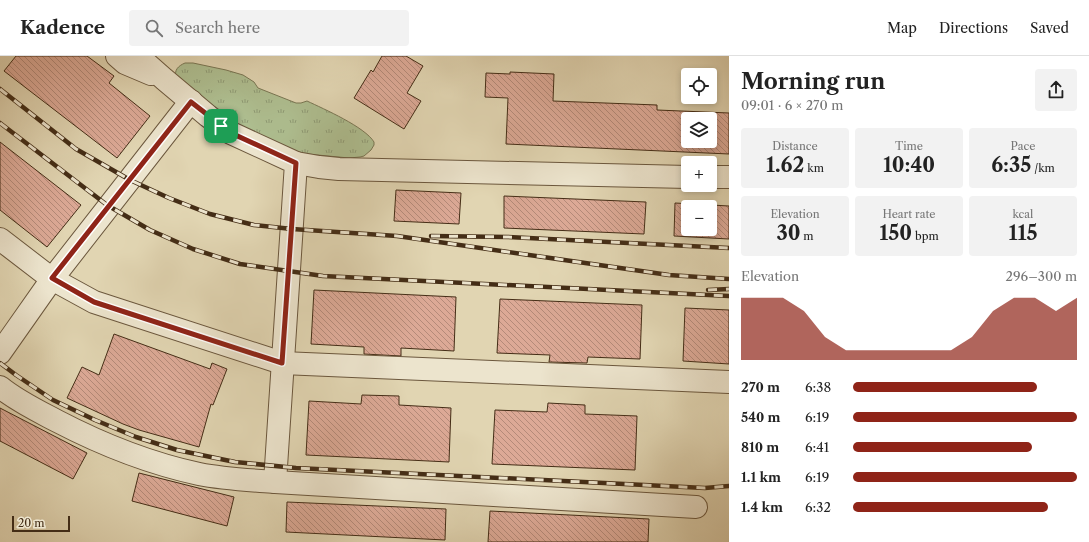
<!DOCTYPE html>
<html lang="en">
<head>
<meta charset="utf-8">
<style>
  body { margin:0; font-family:"Libre Caslon Text",serif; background:#f2f2f2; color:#222; height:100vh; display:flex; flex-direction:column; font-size:15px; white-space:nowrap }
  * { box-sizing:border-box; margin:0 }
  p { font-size:13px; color:#767676 }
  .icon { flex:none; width:22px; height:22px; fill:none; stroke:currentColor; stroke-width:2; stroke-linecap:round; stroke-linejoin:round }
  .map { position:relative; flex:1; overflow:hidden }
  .panel { display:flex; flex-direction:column; background:#fff; width:360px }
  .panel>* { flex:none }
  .buttons { position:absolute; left:681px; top:12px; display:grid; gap:8px }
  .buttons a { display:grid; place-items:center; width:36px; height:36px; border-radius:4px; background:#fff; box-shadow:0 2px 6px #0003; font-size:20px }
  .scale { position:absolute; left:12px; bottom:10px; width:58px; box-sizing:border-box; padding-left:4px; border:2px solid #442d16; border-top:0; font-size:11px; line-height:14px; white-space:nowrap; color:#442d16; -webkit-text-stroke:3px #ece4cd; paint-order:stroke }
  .pin { position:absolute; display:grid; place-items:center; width:34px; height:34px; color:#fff; margin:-17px; border-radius:8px; box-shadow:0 2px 6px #0006 }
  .round { display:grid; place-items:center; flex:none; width:42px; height:42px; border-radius:4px; background:#f2f2f2 }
  .headline { display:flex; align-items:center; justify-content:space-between; height:68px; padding:0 12px }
  h1 { font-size:22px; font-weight:800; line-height:30px }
  .figures { display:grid; grid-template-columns:repeat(3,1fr); gap:6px; height:68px; padding:4px 12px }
  .figures div { display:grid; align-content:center; border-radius:4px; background:#f2f2f2; text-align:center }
  .figures b { font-size:20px; font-weight:800 }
  .figures small { font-size:11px; font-weight:400 }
  .figures p { font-size:11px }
  .chart { height:112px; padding:8px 12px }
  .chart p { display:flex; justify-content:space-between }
  .chart svg { width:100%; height:72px; margin-top:4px; fill:#8f2418; opacity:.7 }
  ul { padding:0 12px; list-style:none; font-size:13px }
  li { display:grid; grid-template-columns:64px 48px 1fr; align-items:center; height:30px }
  li i { height:10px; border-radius:5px; background:#8f2418 }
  header { display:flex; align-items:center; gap:24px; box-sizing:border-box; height:56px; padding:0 20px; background:#fff; border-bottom:1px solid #e0e0e0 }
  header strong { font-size:19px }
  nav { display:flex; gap:22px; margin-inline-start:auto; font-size:14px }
  .search { width:280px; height:36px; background:#f2f2f2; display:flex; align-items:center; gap:10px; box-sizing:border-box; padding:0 14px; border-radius:4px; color:#767676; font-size:15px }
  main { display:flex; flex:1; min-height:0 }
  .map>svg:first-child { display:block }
  .grass { fill:url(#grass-tufts); stroke:#797653 }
  .building { fill:url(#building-back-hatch); stroke:#442d16; fill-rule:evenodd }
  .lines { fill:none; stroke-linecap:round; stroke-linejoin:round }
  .minor-casing { stroke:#6b573d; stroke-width:24 }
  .minor { stroke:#ece4cd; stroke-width:22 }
  .rail-casing { stroke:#442d16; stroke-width:4.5 }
  .rail { stroke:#ece4cd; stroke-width:3; stroke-dasharray:9; stroke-linecap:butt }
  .route-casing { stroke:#fff; stroke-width:8 }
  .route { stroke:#8f2418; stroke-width:5 }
</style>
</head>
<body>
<header>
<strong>Kadence</strong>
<div class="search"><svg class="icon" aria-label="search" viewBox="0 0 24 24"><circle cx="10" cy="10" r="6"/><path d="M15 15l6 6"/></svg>Search here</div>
<nav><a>Map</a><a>Directions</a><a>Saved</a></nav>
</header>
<main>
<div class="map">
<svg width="729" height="486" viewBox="0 0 729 486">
  <defs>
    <pattern id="grass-tufts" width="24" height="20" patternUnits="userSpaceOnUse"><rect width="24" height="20" fill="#aebe90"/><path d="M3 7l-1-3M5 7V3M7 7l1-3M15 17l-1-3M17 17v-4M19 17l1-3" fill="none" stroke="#8f9b75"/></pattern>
    <pattern id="building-back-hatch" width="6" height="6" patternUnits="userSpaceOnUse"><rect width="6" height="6" fill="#dca996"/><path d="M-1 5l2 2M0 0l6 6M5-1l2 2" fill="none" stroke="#b48a79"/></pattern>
  </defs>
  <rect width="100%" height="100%" fill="#e1d5b2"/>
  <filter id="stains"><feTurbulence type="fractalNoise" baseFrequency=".005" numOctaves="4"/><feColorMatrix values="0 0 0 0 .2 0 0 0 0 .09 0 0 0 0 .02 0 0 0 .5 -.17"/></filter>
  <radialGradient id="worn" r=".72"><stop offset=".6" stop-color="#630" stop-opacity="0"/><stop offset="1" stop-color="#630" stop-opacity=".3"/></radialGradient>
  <path class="grass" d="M185,7H193L226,14L243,19L254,26L258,32L296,47H301L307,45C324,53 365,71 374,86V89L371,94L364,100L360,101L349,102L328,100L297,97L243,77L176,22C174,14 178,10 185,7Z"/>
  <g class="building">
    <polygon points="16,0 87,0 114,20 109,27 150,60 117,102 4,15"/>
    <polygon points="382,0 406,0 423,10 407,37 421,45 404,73 354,42 371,14 373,16"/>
    <path d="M510,16L554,18L553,45L657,49V54L729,57V98L506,88L508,42L485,41L486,17L510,18ZM688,63H710V85H688Z"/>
    <polygon points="0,86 81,149 47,191 0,154"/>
    <polygon points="396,134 461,137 459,168 394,165"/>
    <polygon points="504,140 646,146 644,178 504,172"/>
    <path d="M675,147L729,150V183L674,180ZM688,151H710V173H688Z"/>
    <polygon points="314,234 456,241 454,295 401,292 401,300 364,298 364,291 311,288"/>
    <polygon points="500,243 642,249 640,303 588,301 587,307 549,306 550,299 497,297"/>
    <polygon points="685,252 729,254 729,308 683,305"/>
    <polygon points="114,278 210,313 212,307 227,313 213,349 211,348 199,391 139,374 123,368 67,342 82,311 99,319"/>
    <polygon points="362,339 399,340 399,349 451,352 449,406 306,399 309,345 361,348"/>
    <polygon points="548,347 585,349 585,358 637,360 635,414 492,408 495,354 547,356"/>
    <polygon points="0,352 87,397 73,423 0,385"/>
    <polygon points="139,417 234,441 227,470 132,445"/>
    <polygon points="287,446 446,453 445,484 286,476"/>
    <polygon points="490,455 649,463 648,486 488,486"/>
  </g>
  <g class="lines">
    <defs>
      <g id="minor">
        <polyline points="117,0 125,7 151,18"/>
        <polyline points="296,107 319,111 339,113 688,121"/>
        <polyline points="710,121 729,121"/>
        <polyline points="0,183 52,223 94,246 282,307 729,326"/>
        <polyline points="0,297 52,223 191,45"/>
        <path d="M0,331C17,345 38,355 57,365C103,389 148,407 199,418C224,423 249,424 275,426L296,107L231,77L208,60L164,23L138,0"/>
        <polyline points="275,426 696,451"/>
      </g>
    </defs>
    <use href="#minor" class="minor-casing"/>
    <use href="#minor" class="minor"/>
    <defs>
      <g id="rail">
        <polyline points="0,33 76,93 130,124 169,142 210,158 254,169 292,173 397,180 669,219 729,223"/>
        <polyline points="0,67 107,149 150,174 193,193 240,208 323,220 729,240"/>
        <polyline points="431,180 508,181 729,192"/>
        <polyline points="708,234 729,233"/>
        <polyline points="0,307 16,319 53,344 95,364 136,381 177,394 235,406 296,412 705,432 729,430"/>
      </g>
    </defs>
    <use href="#rail" class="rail-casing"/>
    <use href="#rail" class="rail"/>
  </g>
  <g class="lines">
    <defs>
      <polygon id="route" points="191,46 231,77 296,107 282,307 94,246 52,222"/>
    </defs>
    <use href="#route" class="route-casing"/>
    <use href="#route" class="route"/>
  </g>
  <rect width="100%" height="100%" filter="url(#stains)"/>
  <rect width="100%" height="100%" fill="url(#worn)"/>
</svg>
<div class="buttons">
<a><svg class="icon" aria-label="locate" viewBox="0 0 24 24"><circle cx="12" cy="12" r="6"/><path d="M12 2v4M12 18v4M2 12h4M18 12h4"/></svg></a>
<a><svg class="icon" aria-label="layers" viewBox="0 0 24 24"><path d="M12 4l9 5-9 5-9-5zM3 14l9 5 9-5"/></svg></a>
<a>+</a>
<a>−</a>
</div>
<div class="scale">20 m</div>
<div class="pin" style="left:221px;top:70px;background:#1e9e55"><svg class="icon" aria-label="arrive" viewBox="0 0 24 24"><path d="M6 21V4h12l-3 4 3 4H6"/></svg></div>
</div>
<section class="panel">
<div class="headline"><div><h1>Morning run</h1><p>09:01 · 6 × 270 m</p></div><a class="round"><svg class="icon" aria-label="share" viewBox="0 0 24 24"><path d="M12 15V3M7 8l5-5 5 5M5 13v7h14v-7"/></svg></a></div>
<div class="figures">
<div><p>Distance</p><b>1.62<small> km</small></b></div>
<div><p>Time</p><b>10:40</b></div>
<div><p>Pace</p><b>6:35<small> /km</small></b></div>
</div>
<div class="figures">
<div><p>Elevation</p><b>30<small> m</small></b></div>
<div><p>Heart rate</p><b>150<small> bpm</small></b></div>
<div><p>kcal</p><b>115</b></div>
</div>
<div class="chart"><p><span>Elevation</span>296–300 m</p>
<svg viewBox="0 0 160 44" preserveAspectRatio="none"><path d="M0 44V6L10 6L20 6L30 14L40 30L50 38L60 38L70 38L80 38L90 38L100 38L110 30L120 14L130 6L140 6L150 14L160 6V44z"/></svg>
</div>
<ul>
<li><b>270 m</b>6:38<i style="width:82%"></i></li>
<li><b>540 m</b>6:19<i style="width:100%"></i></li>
<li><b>810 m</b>6:41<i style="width:80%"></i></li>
<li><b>1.1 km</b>6:19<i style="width:100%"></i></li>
<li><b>1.4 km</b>6:32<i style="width:87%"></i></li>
</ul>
</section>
</main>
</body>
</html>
